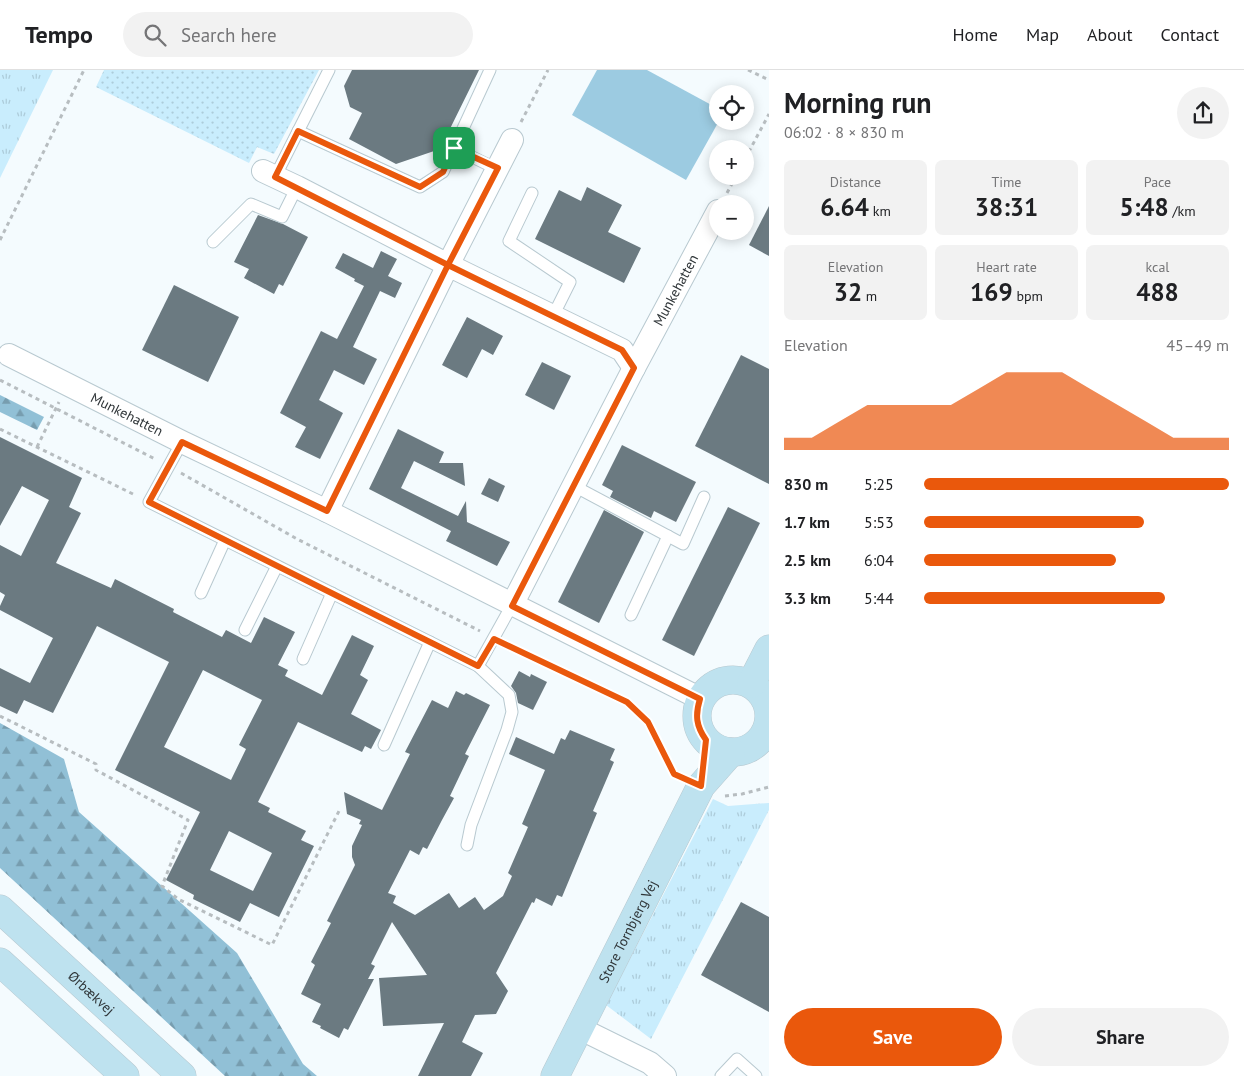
<!DOCTYPE html>
<html lang="en">
<head>
<meta charset="utf-8">
<style>
  body { margin:0; font-family:"PT Sans",sans-serif; background:#f2f2f2; color:#202124; height:100vh; display:flex; flex-direction:column; font-size:19px; white-space:nowrap }
  * { box-sizing:border-box; margin:0 }
  p { font-size:16px; color:#757577 }
  .icon { flex:none; width:28px; height:28px; fill:none; stroke:currentColor; stroke-width:2; stroke-linecap:round; stroke-linejoin:round }
  .map { position:relative; flex:1; overflow:hidden }
  .panel { display:flex; flex-direction:column; background:#fff; width:475px }
  .panel>* { flex:none }
  .buttons { position:absolute; left:709px; top:15px; display:grid; gap:10px }
  .buttons a { display:grid; place-items:center; width:45px; height:45px; border-radius:50%; background:#fff; box-shadow:0 2px 12px #0003; font-size:25px }
  .pin { position:absolute; display:grid; place-items:center; width:42px; height:42px; color:#fff; margin:-21px; border-radius:10px; box-shadow:0 2px 8px #0006 }
  .round { display:grid; place-items:center; flex:none; width:52px; height:52px; border-radius:26px; background:#f2f2f2 }
  .summary { display:flex; align-items:center; justify-content:space-between; height:85px; padding:0 15px }
  h1 { font-size:28px; font-weight:600; line-height:38px }
  .stats { display:grid; grid-template-columns:repeat(3,1fr); gap:8px; height:85px; padding:5px 15px }
  .stats div { display:grid; align-content:center; border-radius:8px; background:#f2f2f2; text-align:center }
  .stats b { font-size:25px; font-weight:600 }
  .stats small { font-size:14px; font-weight:400 }
  .stats p { font-size:14px }
  .chart { height:140px; padding:10px 15px }
  .chart p { display:flex; justify-content:space-between }
  .chart svg { width:100%; height:90px; margin-top:5px; fill:#ea580c; opacity:.7 }
  .cta { display:flex; gap:10px; margin-top:auto; padding:10px 15px }
  .cta a { flex:1; height:58px; border-radius:30px; background:#ea580c; color:#fff; font-size:20px; font-weight:600; line-height:58px; text-align:center }
  .cta a+a { background:#f2f2f2; color:#202124 }
  ul { padding:0 15px; list-style:none; font-size:16px }
  li { display:grid; grid-template-columns:80px 60px 1fr; align-items:center; height:38px }
  li i { height:12px; border-radius:6px; background:#ea580c }
  header { display:flex; align-items:center; gap:30px; box-sizing:border-box; height:70px; padding:0 25px; background:#fff; border-bottom:1px solid #e0e0e0 }
  header strong { font-size:24px }
  nav { display:flex; gap:28px; margin-inline-start:auto; font-size:18px }
  .search { width:350px; height:45px; background:#f2f2f2; display:flex; align-items:center; gap:12px; box-sizing:border-box; padding:0 18px; border-radius:28px; color:#757577; font-size:19px }
  main { display:flex; flex:1; min-height:0 }
  .map>svg:first-child { display:block }
  .grass { fill:url(#grass-tufts) }
  .forest { fill:url(#forest-firs) }
  .garden { fill:url(#garden-dots) }
  .water { fill:#9ccbe1 }
  .building { fill:#6b7a81; fill-rule:evenodd }
  .lines { fill:none; stroke-linecap:round; stroke-linejoin:round }
  .lane-casing { stroke:#b8c9d0; stroke-width:13 }
  .street-casing { stroke:#b8c9d0; stroke-width:24 }
  .secondary-casing { stroke:#b8c9d0; stroke-width:29 }
  .path { stroke:#b7bdc0; stroke-width:3; stroke-dasharray:4 4; stroke-linecap:butt }
  .lane { stroke:#fff; stroke-width:11 }
  .street { stroke:#fff; stroke-width:22 }
  .secondary { stroke:#bee2ef; stroke-width:28 }
  .route-casing { stroke:#fff; stroke-width:10 }
  .route { stroke:#ea580c; stroke-width:6 }
  .labels { text-anchor:middle; dominant-baseline:central; stroke-width:5; stroke-linejoin:round; paint-order:stroke }
  .street-label { font-size:14px; fill:#2f3538; stroke:#f4fbfe }
</style>
</head>
<body>
<header>
<strong>Tempo</strong>
<div class="search"><svg class="icon" aria-label="search" viewBox="0 0 24 24"><circle cx="10" cy="10" r="6"/><path d="M15 15l6 6"/></svg>Search here</div>
<nav><a>Home</a><a>Map</a><a>About</a><a>Contact</a></nav>
</header>
<main>
<div class="map">
<svg width="769" height="1006" viewBox="0 0 769 1006">
  <defs>
    <pattern id="grass-tufts" width="24" height="20" patternUnits="userSpaceOnUse" patternTransform="scale(1.25)"><rect width="24" height="20" fill="#c9edfd"/><path d="M3 7l-1-3M5 7V3M7 7l1-3M15 17l-1-3M17 17v-4M19 17l1-3" fill="none" stroke="#adccda"/></pattern>
    <pattern id="forest-firs" width="22" height="20" patternUnits="userSpaceOnUse" patternTransform="scale(1.25)"><rect width="22" height="20" fill="#91c0d6"/><path d="M5 1l3.5 6h-7zM16 11l3.5 6h-7z" fill="#779daf"/></pattern>
    <pattern id="garden-dots" width="8" height="8" patternUnits="userSpaceOnUse" patternTransform="scale(1.25)"><rect width="8" height="8" fill="#c9edfd"/><path d="M2 2h.1M6 6h.1" fill="none" stroke="#adccda" stroke-width="1.8" stroke-linecap="round"/></pattern>
  </defs>
  <rect width="100%" height="100%" fill="#f4fbfe"/>
  <g class="grass">
    <polygon points="0,0 53,0 0,108"/>
    <polygon points="713,729 728,736 769,733 769,740 651,969 606,935"/>
  </g>
  <g class="forest">
    <polygon points="0,325 44,347 37,360 0,342"/>
    <polygon points="0,653 64,689 79,742 237,883 303,994 317,1006 225,1006 0,798"/>
  </g>
  <polygon class="garden" points="104,0 319,0 274,84 257,77 249,93 96,17"/>
  <polygon class="water" points="597,0 647,0 717,38 719,51 686,110 572,45"/>
  <g class="building">
    <polygon points="352,0 479,0 440,79 396,94 349,69 362,43 350,37 344,16"/>
    <polygon points="587,117 622,135 608,162 641,178 624,213 535,169 559,120 581,131"/>
    <polygon points="769,136 769,186 749,175"/>
    <polygon points="258,145 283,154 308,167 283,216 279,214 274,224 244,208 249,199 234,192"/>
    <polygon points="381,181 397,189 388,206 402,213 395,228 380,221 353,277 377,289 364,315 334,300 319,330 343,343 320,389 295,377 306,357 280,343 321,261 337,269 364,216 354,211 355,209 335,198 343,183 373,198"/>
    <polygon points="174,215 239,247 208,312 142,280"/>
    <polygon points="467,247 503,266 493,285 482,279 467,308 442,295"/>
    <polygon points="741,285 769,299 769,414 695,376"/>
    <polygon points="542,292 571,306 554,340 525,325"/>
    <polygon points="398,359 444,382 439,393 463,393 465,416 414,391 401,418 458,446 466,431 467,452 510,472 497,496 446,471 451,461 369,419"/>
    <path d="M0,367L82,408L69,437L81,443L56,493L111,518L115,509L174,539L173,542L222,567L226,560L251,573L264,547L295,562L278,595L288,600L285,606L322,625L352,565L374,576L360,605L368,610L351,644L381,660L371,679L365,676L362,682L298,652L258,732L270,738L268,742L306,761L301,770L314,776L279,847L250,833L240,852L193,829L194,825L166,810L200,742L115,700L169,592L97,556L53,643L24,630L17,644L0,636V598L30,613L53,568L0,540V536L5,525L0,522V475L21,486L49,430L22,416L0,456ZM203,600L262,630L239,675L246,679L231,710L164,677ZM229,761L272,783L253,821L210,800Z"/>
    <polygon points="622,375 696,412 676,452 654,441 651,448 610,427 613,421 602,415"/>
    <polygon points="489,408 505,416 498,432 481,424"/>
    <polygon points="728,437 760,453 694,586 662,570"/>
    <polygon points="604,440 644,462 599,553 558,532"/>
    <polygon points="519,601 530,607 531,604 547,612 533,640 518,633 516,623 511,616"/>
    <polygon points="456,621 464,625 466,623 490,635 465,684 469,686 450,726 454,728 442,750 427,779 423,777 419,785 410,780 388,823 396,826 393,833 415,845 449,823 459,838 475,827 484,840 503,826 512,806 508,803 528,757 522,754 545,700 509,684 516,667 554,684 561,668 565,670 570,660 615,679 610,690 614,692 593,741 597,743 562,827 557,825 552,836 536,828 534,833 532,832 496,903 508,921 496,944 475,945 462,972 483,983 471,1006 418,1006 444,953 383,956 379,908 427,905 392,852 371,894 375,896 368,909 374,909 348,960 344,958 339,968 320,958 321,956 312,952 321,934 301,924 315,895 311,892 331,853 327,851 355,795 352,787 352,776 362,755 359,754 361,750 347,744 344,722 382,740 410,684 405,682 432,630 448,638"/>
    <polygon points="741,832 769,847 769,942 701,905"/>
  </g>
  <g class="lines">
    <defs>
      <g id="lane">
        <polyline points="490,0 454,78 497,99"/>
        <polyline points="298,61 420,117 443,102 454,78"/>
        <polyline points="275,107 329,0"/>
        <polyline points="532,123 509,171 570,212 553,246"/>
        <polyline points="213,172 251,134 282,147 297,117"/>
        <polyline points="182,372 149,432 478,596 512,535"/>
        <polyline points="574,416 683,474 704,427"/>
        <polyline points="201,523 225,470"/>
        <polyline points="631,545 668,466"/>
        <polyline points="245,560 277,496"/>
        <polyline points="303,589 332,523"/>
        <polyline points="384,675 430,572"/>
        <polyline points="467,775 471,755 507,660 512,642 509,625 478,596"/>
        <polyline points="721,1006 737,989 756,1006"/>
      </g>
      <g id="street">
        <polyline points="263,101 297,117 448,195 622,280 634,298"/>
        <path id="s1" d="M9,285L182,372L327,441L701,629"/>
        <polyline points="327,441 448,195 512,70"/>
        <path id="s2" d="M512,535L634,298L718,141"/>
        <polyline points="765,663 769,665"/>
        <polyline points="579,958 650,993 665,1006"/>
      </g>
      <g id="secondary">
        <circle cx="733" cy="646" r="36"/>
        <polyline points="751,614 769,579"/>
        <path id="s3" d="M0,839L182,1006"/>
        <polyline points="0,892 125,1006"/>
        <path id="s4" d="M555,1006L701,716L731,682"/>
      </g>
    </defs>
    <use href="#lane" class="lane-casing"/>
    <use href="#street" class="street-casing"/>
    <use href="#secondary" class="secondary-casing"/>
    <g class="path">
      <polyline points="748,0 769,10"/>
      <polyline points="521,52 548,0"/>
      <polyline points="745,89 769,44"/>
      <polyline points="727,123 736,106"/>
      <polyline points="0,170 84,0"/>
      <polyline points="0,310 155,389"/>
      <polyline points="0,359 135,425"/>
      <polyline points="37,377 59,332"/>
      <polyline points="181,403 297,469 480,561"/>
      <polyline points="506,574 627,632 648,652 674,704 681,707"/>
      <polyline points="0,646 96,694 96,700 188,750 162,816 178,829 272,875 340,739"/>
      <polyline points="725,726 742,724 769,717"/>
    </g>
    <use href="#lane" class="lane"/>
    <use href="#street" class="street"/>
    <use href="#secondary" class="secondary"/>
  </g>
  <g class="lines">
    <defs>
      <path id="route" d="M454,78L498,98L448,195L327,441L182,372L149,432L478,596L494,569L627,632L648,652L674,704L701,716L706,670C696,656 695,645 700,629L512,536L634,298L622,280L448,195L275,107L298,61L420,117L443,102L454,78"/>
    </defs>
    <use href="#route" class="route-casing"/>
    <use href="#route" class="route"/>
  </g>
  <g class="labels">
    <g class="street-label">
      <text stroke="none"><textPath href="#s2" startOffset="355">Munkehatten</textPath></text>
      <text stroke="none"><textPath href="#s1" startOffset="132">Munkehatten</textPath></text>
      <text stroke="none"><textPath href="#s4" startOffset="162">Store Tornbjerg Vej</textPath></text>
      <text stroke="none"><textPath href="#s3" startOffset="124">Ørbækvej</textPath></text>
    </g>
  </g>
</svg>
<div class="buttons">
<a><svg class="icon" aria-label="locate" viewBox="0 0 24 24"><circle cx="12" cy="12" r="6"/><path d="M12 2v4M12 18v4M2 12h4M18 12h4"/></svg></a>
<a>+</a>
<a>−</a>
</div>
<div class="pin" style="left:454px;top:78px;background:#1e9e55"><svg class="icon" aria-label="arrive" viewBox="0 0 24 24"><path d="M6 21V4h12l-3 4 3 4H6"/></svg></div>
</div>
<section class="panel">
<div class="summary"><div><h1>Morning run</h1><p>06:02 · 8 × 830 m</p></div><a class="round"><svg class="icon" aria-label="share" viewBox="0 0 24 24"><path d="M12 15V3M7 8l5-5 5 5M5 13v7h14v-7"/></svg></a></div>
<div class="stats">
<div><p>Distance</p><b>6.64<small> km</small></b></div>
<div><p>Time</p><b>38:31</b></div>
<div><p>Pace</p><b>5:48<small> /km</small></b></div>
</div>
<div class="stats">
<div><p>Elevation</p><b>32<small> m</small></b></div>
<div><p>Heart rate</p><b>169<small> bpm</small></b></div>
<div><p>kcal</p><b>488</b></div>
</div>
<div class="chart"><p><span>Elevation</span>45–49 m</p>
<svg viewBox="0 0 160 44" preserveAspectRatio="none"><path d="M0 44V38L10 38L20 30L30 22L40 22L50 22L60 22L70 14L80 6L90 6L100 6L110 14L120 22L130 30L140 38L150 38L160 38V44z"/></svg>
</div>
<ul>
<li><b>830 m</b>5:25<i style="width:100%"></i></li>
<li><b>1.7 km</b>5:53<i style="width:72%"></i></li>
<li><b>2.5 km</b>6:04<i style="width:63%"></i></li>
<li><b>3.3 km</b>5:44<i style="width:79%"></i></li>
</ul>
<div class="cta"><a>Save</a><a>Share</a></div>
</section>
</main>
</body>
</html>
